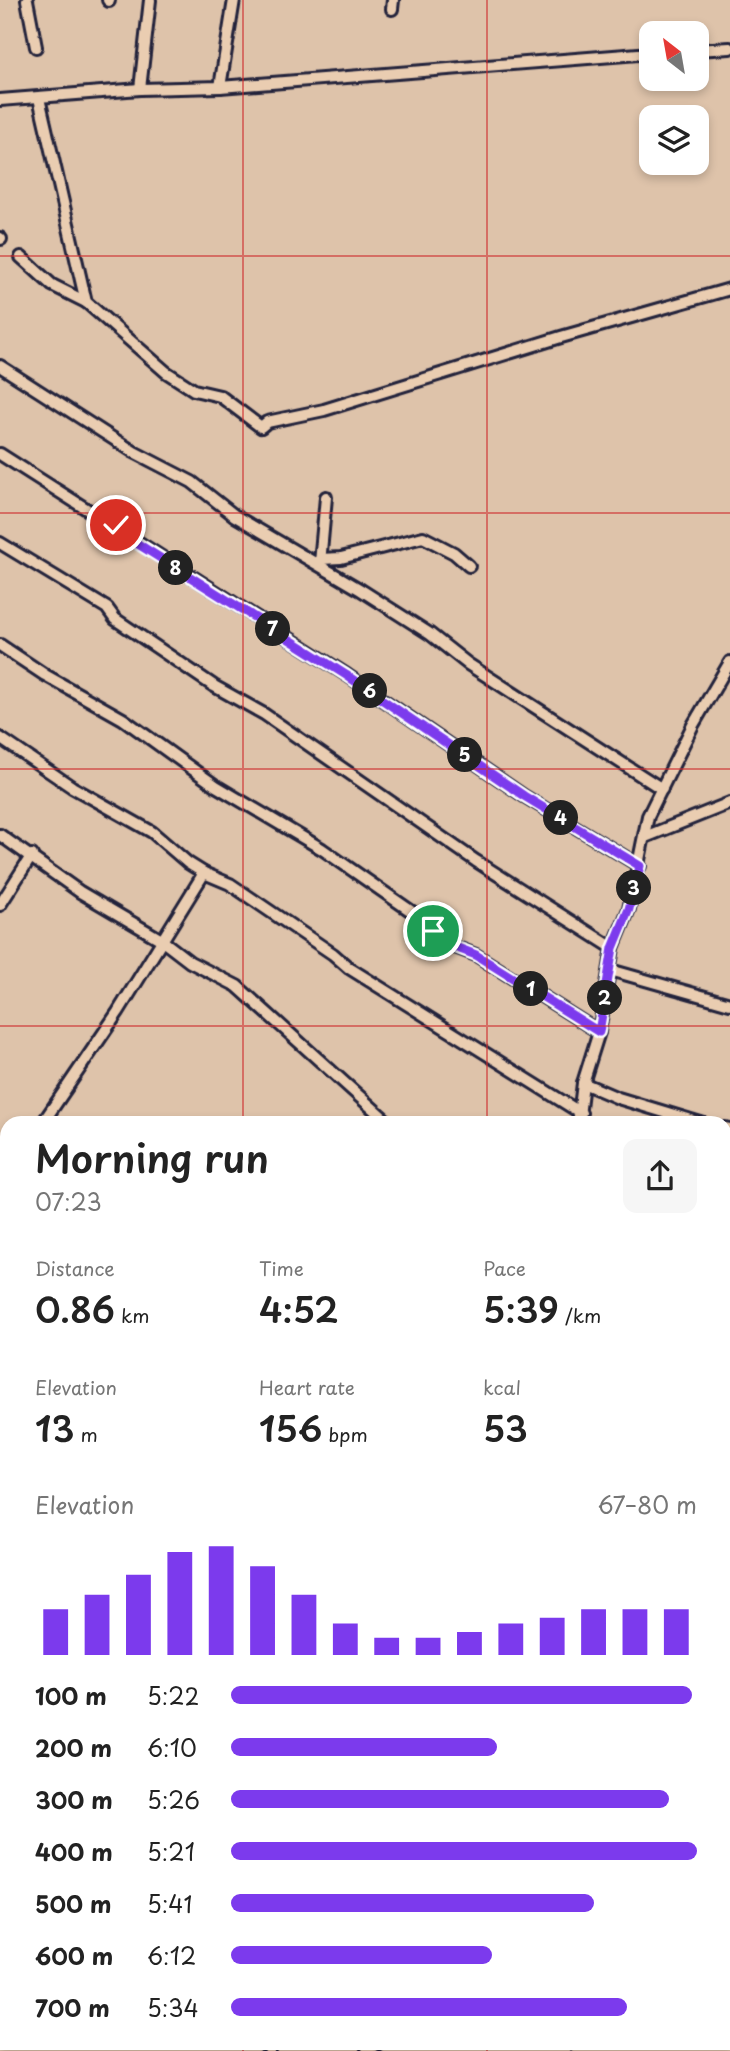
<!DOCTYPE html>
<html lang="en">
<head>
<meta charset="utf-8">
<style>
  body { margin:0; font-family:"Playpen Sans",sans-serif; background:#f6f6f6; color:#222; height:100vh; display:flex; flex-direction:column; font-size:26px; white-space:nowrap }
  * { box-sizing:border-box; margin:0 }
  p { font-size:23px; color:#767676 }
  .icon { flex:none; width:38px; height:38px; fill:none; stroke:currentColor; stroke-width:2; stroke-linecap:round; stroke-linejoin:round }
  .map { position:relative; flex:1; overflow:hidden }
  .panel { position:absolute; left:0px; top:1116px; width:732px; height:934px; display:flex; flex-direction:column; background:#fff; border-radius:21px 21px 0 0; box-shadow:0 4px 10px #0003 }
  .panel>* { flex:none }
  .needle { width:46px; rotate:329deg }
  .tools { position:absolute; left:639px; top:21px; display:grid; gap:14px }
  .tools a { display:grid; place-items:center; width:70px; height:70px; border-radius:14px; background:#fff; box-shadow:0 4px 10px #0003; font-size:35px }
  .pin { position:absolute; display:grid; place-items:center; width:60px; height:60px; color:#fff; margin:-30px; border:4px solid #fff; border-radius:50%; box-shadow:0 2px 7px #0007 }
  .km { position:absolute; width:35px; height:35px; margin:-18px; border-radius:50%; background:#222; color:#fff; font-size:19px; line-height:35px; text-align:center }
  .round { display:grid; place-items:center; flex:none; width:74px; height:74px; border-radius:14px; background:#f6f6f6 }
  .head { display:flex; align-items:center; justify-content:space-between; height:119px; padding:0 35px }
  h1 { font-size:38px; font-weight:600; line-height:52px }
  .figures { display:grid; grid-template-columns:repeat(3,1fr); gap:10px; height:119px; padding:7px 35px }
  .figures div { display:grid; align-content:center }
  .figures b { font-size:35px; font-weight:600 }
  .figures small { font-size:19px; font-weight:400 }
  .figures p { font-size:19px }
  .chart { height:196px; padding:14px 35px }
  .chart p { display:flex; justify-content:space-between }
  .chart svg { width:100%; height:126px; margin-top:7px; stroke:#7c3aed; stroke-width:6 }
  ul { padding:0 35px; list-style:none; font-size:23px }
  li { display:grid; grid-template-columns:112px 84px 1fr; align-items:center; height:52px }
  li i { height:18px; border-radius:9px; background:#7c3aed }
  .map>svg:first-child { display:block }
  .lines { fill:none; stroke-linecap:round; stroke-linejoin:round }
  .stream { stroke:#685d64; stroke-width:2.5 }
  .minor-casing { stroke:#22223b; stroke-width:16 }
  .minor { stroke:#eacdb1; stroke-width:10 }
  .route-casing { stroke:#fff; stroke-width:14 }
  .route { stroke:#7c3aed; stroke-width:9 }
  .grid { fill:none; stroke:#cd2829; stroke-width:2; stroke-opacity:0.55 }
</style>
</head>
<body>
<div class="map">
<svg width="730" height="2051" viewBox="0 0 730 2051">
  <rect width="100%" height="100%" fill="#dec3aa"/>
  <filter id="ink" filterUnits="userSpaceOnUse"><feTurbulence type="fractalNoise" baseFrequency=".0143" numOctaves="2"/><feDisplacementMap in="SourceGraphic" scale="14" xChannelSelector="R" yChannelSelector="G"/><feConvolveMatrix kernelMatrix="1 2 1 2 8 2 1 2 1" color-interpolation-filters="sRGB"/></filter>
  <g filter="url(#ink)">
    <g class="lines">
      <g class="stream">
        <polyline points="724,1710 730,1705"/>
        <polyline points="571,2051 572,2044"/>
      </g>
      <defs>
        <g id="minor">
          <polyline points="27,0 36,47"/>
          <polyline points="108,0 109,1"/>
          <polyline points="392,9 393,0"/>
          <polyline points="696,50 730,48"/>
          <polyline points="220,87 234,0"/>
          <polyline points="140,89 150,0"/>
          <polyline points="39,98 86,302 166,372 194,390 220,396 261,427 267,422 324,410 561,337 730,289"/>
          <polyline points="0,100 140,89 220,87 651,53"/>
          <polyline points="0,238 1,239"/>
          <polyline points="21,257 52,285 86,302"/>
          <polyline points="0,366 134,452 192,482 235,516 361,590 430,634 468,664 662,789"/>
          <polyline points="0,454 347,675 524,796 640,866"/>
          <polyline points="0,543 107,608 115,619 214,686 264,714 476,861 613,948"/>
          <polyline points="320,559 341,558 423,537 454,553 469,566"/>
          <polyline points="320,563 326,497"/>
          <polyline points="0,645 45,675 123,719 216,786 322,849 421,918 447,944 476,955 599,1032"/>
          <polyline points="0,738 72,787 152,832 188,863 204,873 230,884 333,954 349,968 581,1113"/>
          <polyline points="0,835 80,892 160,939 190,962 237,986 390,1124"/>
          <polyline points="645,837 730,803"/>
          <polyline points="0,905 32,855"/>
          <polyline points="610,970 730,1004"/>
          <polyline points="583,1083 618,1098 704,1124"/>
          <polyline points="42,1124 118,1012 204,873"/>
          <polyline points="578,1124 583,1083 599,1032 613,948 629,909 648,816 693,725 730,662"/>
          <polyline points="724,1128 730,1129"/>
          <polyline points="0,1174 7,1167"/>
          <polyline points="0,1190 7,1198"/>
          <polyline points="0,1326 7,1335"/>
          <polyline points="0,1386 7,1381"/>
          <polyline points="724,1443 730,1446"/>
          <polyline points="0,1453 7,1463"/>
          <polyline points="724,1534 730,1537"/>
          <polyline points="0,1586 7,1595"/>
          <polyline points="0,1721 7,1729"/>
          <polyline points="0,1858 7,1864"/>
          <polyline points="0,1881 7,1876"/>
          <polyline points="264,2044 270,2051"/>
          <polyline points="367,2051 377,2044"/>
        </g>
      </defs>
      <use href="#minor" class="minor-casing"/>
      <use href="#minor" class="minor"/>
    </g>
  </g>
  <g class="lines" filter="url(#ink)">
    <defs>
      <polyline id="route" points="116,525 138,544 346,675 524,796 640,866 629,909 613,948 599,1032 476,955 447,944 433,931"/>
    </defs>
    <use href="#route" class="route-casing"/>
    <use href="#route" class="route"/>
  </g>
  <path class="grid" d="M243,0V1124M487,0V1124M0,256H730M0,513H730M0,769H730M0,1026H730M0,1282H7M724,1282H730M0,1538H7M724,1538H730M0,1795H7M724,1795H730M243,2044V2051M487,2044V2051"/>
</svg>
<div class="tools">
<a><svg class="needle" viewBox="-14 -14 28 28"><path d="M0-13l5 13h-10z" fill="#e53935"/><path d="M0 13l5-13h-10z" fill="#767676"/></svg></a>
<a><svg class="icon" aria-label="layers" viewBox="0 0 24 24"><path d="M12 4l9 5-9 5-9-5zM3 14l9 5 9-5"/></svg></a>
</div>
<div class="pin" style="left:433px;top:931px;background:#1e9e55"><svg class="icon" aria-label="arrive" viewBox="0 0 24 24"><path d="M6 21V4h12l-3 4 3 4H6"/></svg></div>
<div class="pin" style="left:116px;top:525px;background:#d93025"><svg class="icon" aria-label="check" viewBox="0 0 24 24"><path d="M5 12l5 5 9-10"/></svg></div>
<b class="km" style="left:531px;top:989px">1</b>
<b class="km" style="left:605px;top:998px">2</b>
<b class="km" style="left:634px;top:888px">3</b>
<b class="km" style="left:561px;top:818px">4</b>
<b class="km" style="left:465px;top:755px">5</b>
<b class="km" style="left:370px;top:691px">6</b>
<b class="km" style="left:273px;top:629px">7</b>
<b class="km" style="left:176px;top:568px">8</b>
<section class="panel">
<div class="head"><div><h1>Morning run</h1><p>07:23</p></div><a class="round"><svg class="icon" aria-label="share" viewBox="0 0 24 24"><path d="M12 15V3M7 8l5-5 5 5M5 13v7h14v-7"/></svg></a></div>
<div class="figures">
<div><p>Distance</p><b>0.86<small> km</small></b></div>
<div><p>Time</p><b>4:52</b></div>
<div><p>Pace</p><b>5:39<small> /km</small></b></div>
</div>
<div class="figures">
<div><p>Elevation</p><b>13<small> m</small></b></div>
<div><p>Heart rate</p><b>156<small> bpm</small></b></div>
<div><p>kcal</p><b>53</b></div>
</div>
<div class="chart"><p><span>Elevation</span>67–80 m</p>
<svg viewBox="0 0 160 44" preserveAspectRatio="none"><path d="M5 44V28M15 44V23M25 44V16M35 44V8M45 44V6M55 44V13M65 44V23M75 44V33M85 44V38M95 44V38M105 44V36M115 44V33M125 44V31M135 44V28M145 44V28M155 44V28"/></svg>
</div>
<ul>
<li><b>100 m</b>5:22<i style="width:99%"></i></li>
<li><b>200 m</b>6:10<i style="width:57%"></i></li>
<li><b>300 m</b>5:26<i style="width:94%"></i></li>
<li><b>400 m</b>5:21<i style="width:100%"></i></li>
<li><b>500 m</b>5:41<i style="width:78%"></i></li>
<li><b>600 m</b>6:12<i style="width:56%"></i></li>
<li><b>700 m</b>5:34<i style="width:85%"></i></li>
</ul>
</section>
</div>
</body>
</html>
